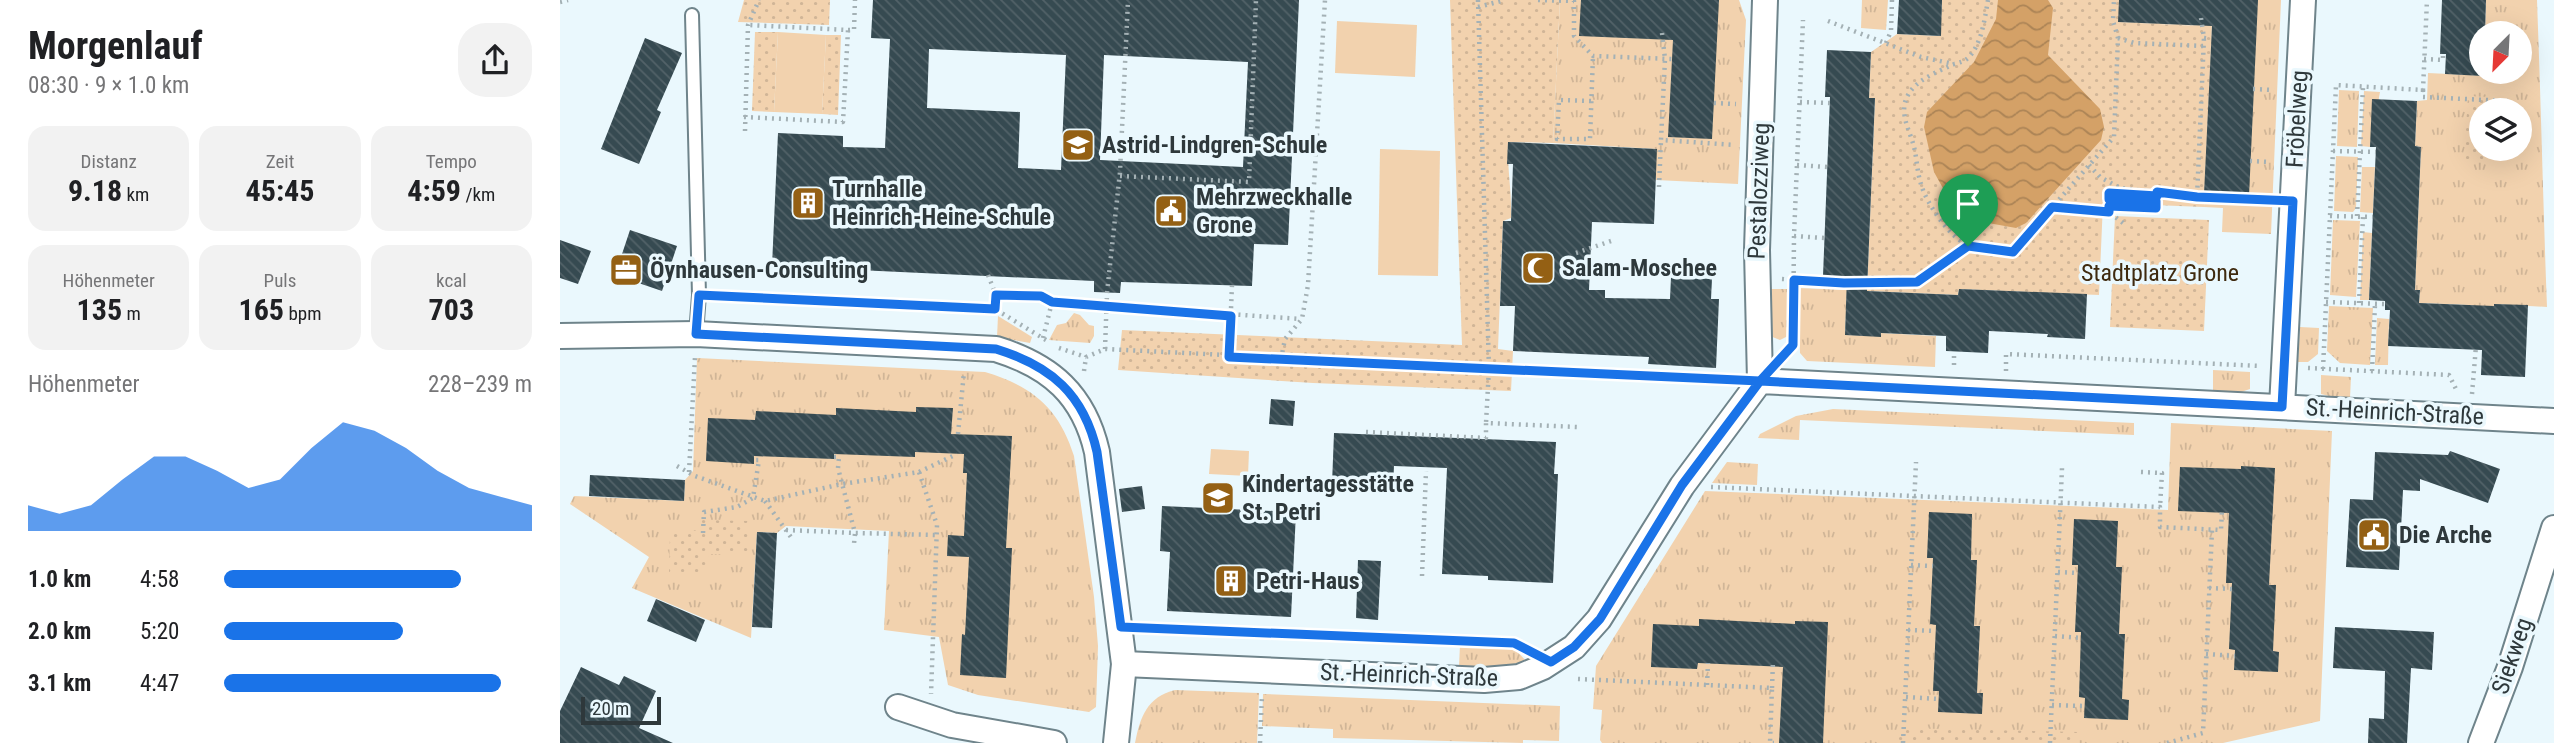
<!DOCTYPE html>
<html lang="de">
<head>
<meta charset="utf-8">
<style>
  body { margin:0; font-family:"Roboto Condensed",sans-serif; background:#f2f2f2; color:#202124; height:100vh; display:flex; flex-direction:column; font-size:26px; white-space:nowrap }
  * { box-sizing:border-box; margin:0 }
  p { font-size:23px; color:#757577 }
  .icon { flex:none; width:38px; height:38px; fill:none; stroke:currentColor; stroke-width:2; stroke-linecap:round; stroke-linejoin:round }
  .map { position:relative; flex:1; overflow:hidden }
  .drawer { display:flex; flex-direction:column; background:#fff; width:560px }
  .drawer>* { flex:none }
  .needle { width:46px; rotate:204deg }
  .fabs { position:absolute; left:1909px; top:21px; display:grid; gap:14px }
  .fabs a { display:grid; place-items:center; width:63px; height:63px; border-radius:50%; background:#fff; box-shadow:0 7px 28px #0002; font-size:35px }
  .scale { position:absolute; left:21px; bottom:18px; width:80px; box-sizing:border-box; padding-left:7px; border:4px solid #2e383b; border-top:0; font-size:19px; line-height:24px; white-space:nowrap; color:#2e383b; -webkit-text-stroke:5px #eaf8fd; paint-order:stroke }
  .pin { position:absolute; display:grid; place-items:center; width:60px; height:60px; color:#fff; margin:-72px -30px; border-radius:50% 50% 50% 0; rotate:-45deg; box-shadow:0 0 7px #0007 }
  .pin .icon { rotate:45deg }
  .round { display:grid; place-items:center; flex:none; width:74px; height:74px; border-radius:28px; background:#f2f2f2 }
  .headline { display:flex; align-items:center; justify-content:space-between; height:119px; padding:0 28px }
  h1 { font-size:38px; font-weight:700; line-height:52px }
  .stats { display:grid; grid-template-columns:repeat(3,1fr); gap:10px; height:119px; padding:7px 28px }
  .stats div { display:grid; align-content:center; border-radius:18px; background:#f2f2f2; text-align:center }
  .stats b { font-size:30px; font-weight:700 }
  .stats small { font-size:19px; font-weight:400 }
  .stats p { font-size:19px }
  .chart { height:196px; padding:14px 28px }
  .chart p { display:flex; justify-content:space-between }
  .chart svg { width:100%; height:126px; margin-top:7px; fill:#1a73e8; opacity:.7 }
  ul { padding:0 28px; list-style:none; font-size:23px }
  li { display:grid; grid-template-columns:112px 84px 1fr; align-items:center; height:52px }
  li i { height:18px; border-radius:9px; background:#1a73e8 }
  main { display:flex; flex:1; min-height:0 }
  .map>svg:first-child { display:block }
  .grass { fill:url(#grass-tufts); fill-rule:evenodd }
  .park { fill:url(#park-dots) }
  .garden { fill:#f2d2ae }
  .water { fill:url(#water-waves) }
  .building { fill:url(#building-back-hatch); fill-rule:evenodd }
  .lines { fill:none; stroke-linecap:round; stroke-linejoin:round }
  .lane-casing { stroke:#6f848b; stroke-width:16 }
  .street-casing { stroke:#6f848b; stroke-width:28 }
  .path { stroke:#a4b1b5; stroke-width:4.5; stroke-dasharray:2 5; stroke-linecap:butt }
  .lane { stroke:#fff; stroke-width:12 }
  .street { stroke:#fff; stroke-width:24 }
  .route-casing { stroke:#fff; stroke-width:14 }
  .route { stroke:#1a73e8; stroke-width:9 }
  .labels { text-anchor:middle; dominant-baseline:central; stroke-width:7; stroke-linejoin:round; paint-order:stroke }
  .street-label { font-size:24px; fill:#2e383b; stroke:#eaf8fd }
  .poi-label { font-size:24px; font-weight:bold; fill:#2e383b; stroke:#eaf8fd; text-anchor:start }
  .park-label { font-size:24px; fill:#3f2a0f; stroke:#eaf8fd }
</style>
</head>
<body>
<main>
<section class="drawer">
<div class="headline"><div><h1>Morgenlauf</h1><p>08:30 · 9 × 1.0 km</p></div><a class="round"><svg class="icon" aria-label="share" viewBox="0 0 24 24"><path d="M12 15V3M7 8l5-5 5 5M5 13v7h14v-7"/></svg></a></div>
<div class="stats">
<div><p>Distanz</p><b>9.18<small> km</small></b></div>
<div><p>Zeit</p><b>45:45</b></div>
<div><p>Tempo</p><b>4:59<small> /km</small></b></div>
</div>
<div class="stats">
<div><p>Höhenmeter</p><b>135<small> m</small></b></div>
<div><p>Puls</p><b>165<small> bpm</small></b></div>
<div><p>kcal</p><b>703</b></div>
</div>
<div class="chart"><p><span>Höhenmeter</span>228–239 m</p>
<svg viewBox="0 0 160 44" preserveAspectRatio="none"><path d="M0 44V35L10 38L20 35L30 26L40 18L50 18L60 23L70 29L80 26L90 15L100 6L110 9L120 15L130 23L140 29L150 32L160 35V44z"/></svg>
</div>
<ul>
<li><b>1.0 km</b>4:58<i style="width:77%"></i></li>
<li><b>2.0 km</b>5:20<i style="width:58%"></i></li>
<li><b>3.1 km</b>4:47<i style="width:90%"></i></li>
</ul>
</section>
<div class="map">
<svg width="1994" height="743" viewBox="0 0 1994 743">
  <defs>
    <pattern id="grass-tufts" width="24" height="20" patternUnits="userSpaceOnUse" patternTransform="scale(1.75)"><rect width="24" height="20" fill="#f2d2ae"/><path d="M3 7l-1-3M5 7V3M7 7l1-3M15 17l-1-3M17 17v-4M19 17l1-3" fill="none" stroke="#d0b597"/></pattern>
    <pattern id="park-dots" width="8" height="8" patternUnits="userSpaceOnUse" patternTransform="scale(1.75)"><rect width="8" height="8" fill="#f2d2ae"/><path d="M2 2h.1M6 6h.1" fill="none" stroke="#d0b597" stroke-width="1.8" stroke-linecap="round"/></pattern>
    <pattern id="water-waves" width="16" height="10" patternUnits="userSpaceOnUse" patternTransform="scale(1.75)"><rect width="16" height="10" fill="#d4a167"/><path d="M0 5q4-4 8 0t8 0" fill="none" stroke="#ac8456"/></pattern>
    <pattern id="building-back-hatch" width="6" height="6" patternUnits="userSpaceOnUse" patternTransform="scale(1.75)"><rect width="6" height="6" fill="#364a51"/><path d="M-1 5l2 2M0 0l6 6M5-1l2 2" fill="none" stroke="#526268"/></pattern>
  </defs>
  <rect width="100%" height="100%" fill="#eaf8fd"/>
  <g class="grass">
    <polygon points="1000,0 1179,0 1186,20 1178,184 1096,180 1096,149 993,143"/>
    <polygon points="1302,0 1328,0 1326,30 1301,28"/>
    <polygon points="1559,0 1721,0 1711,234 1662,232 1663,208 1644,207 1652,22 1639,26 1558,22"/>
    <path d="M1926,0H1977C1981,102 1983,205 1987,307L1934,304V313L1910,305L1859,303L1860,290H1855L1861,147L1855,146L1857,101L1867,100L1868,73L1929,76V72H1960V33H1925ZM1922,110H1960V149H1922Z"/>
    <polygon points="1779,90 1799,91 1797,147 1777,146"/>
    <polygon points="1804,91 1820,92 1810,147 1801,146"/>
    <polygon points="1776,156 1798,157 1796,208 1793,212 1774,211"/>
    <polygon points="1802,167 1815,167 1813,213 1800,212"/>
    <polygon points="1773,220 1800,221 1796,297 1770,295"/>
    <polygon points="1803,232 1812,233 1809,300 1800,300"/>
    <polygon points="1239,288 1287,290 1285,335 1321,336 1321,333 1376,336 1375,367 1247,361 1240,353"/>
    <polygon points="1209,289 1230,289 1228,336 1220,340 1210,336"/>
    <polygon points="1769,306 1813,308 1810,365 1780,363 1767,351"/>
    <polygon points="514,313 520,315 529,325 534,326 534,336 530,343 489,340 497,325 506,323"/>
    <polygon points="438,316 472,337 470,343 437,337"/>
    <polygon points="1817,318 1829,319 1828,365 1815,365"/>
    <polygon points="1740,327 1759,328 1758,354 1748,362 1738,362"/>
    <path d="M137,358L425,372C472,386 499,408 514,456L534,597L538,646L536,707L529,712L418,695L388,685L379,637L324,630L329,531L226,526L217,533L197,532L191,638L72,588L89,557L10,504L14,496L124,501L125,480L133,471Z"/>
    <polygon points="1653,370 1690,372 1690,389 1678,393 1653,392"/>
    <polygon points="1761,375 1791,377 1790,398 1773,397 1761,394"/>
    <polygon points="1273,409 1574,423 1574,435 1240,420 1239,440 1198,438 1200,434 1236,416"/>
    <polygon points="1611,423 1772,431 1760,721 1663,743 1042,743 1040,740 1042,710 1033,709 1036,666 1145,491 1608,510"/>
    <polygon points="1167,462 1198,464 1197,485 1152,483"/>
    <polygon points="900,645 954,648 966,661 937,668 899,666"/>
    <path d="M615,690L699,693L697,743H575C580,717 587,697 615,690Z"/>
    <polygon points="703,694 1000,706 999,741 963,740 963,743 773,738 773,729 702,726"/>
  </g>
  <g class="park">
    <polygon points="184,0 270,0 269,25 178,22"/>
    <path d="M890,0H1000L993,143L948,142C947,168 952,192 951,218L943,221L938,349L953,351L951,391L753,383L558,370L562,330L902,345Z"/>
    <polygon points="1382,0 1559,0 1559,22 1638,26 1652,22 1644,207 1543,203 1539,295 1399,289 1398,295 1307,291 1315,98 1309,98 1311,52 1337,34 1380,36"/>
    <polygon points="195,32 218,32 214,112 192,111"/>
    <polygon points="266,35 281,35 278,115 262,114"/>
    <polygon points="1908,96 1950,98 1950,110 1922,110 1922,149 1947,149 1947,161 1904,159"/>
    <polygon points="1555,216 1649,220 1644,331 1550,327"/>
    <polygon points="141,520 189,521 188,555 149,554 148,575 109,574 110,530 140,531"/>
    <polygon points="1338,728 1518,732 1518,743 1337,743"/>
  </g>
  <g class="garden">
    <polygon points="777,21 857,25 855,77 775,73"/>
    <polygon points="218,32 266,35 262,114 214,112"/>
    <polygon points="820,149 880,151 878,276 818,275"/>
    <polygon points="651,449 689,451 688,476 649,474"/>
  </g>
  <polygon class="water" points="1438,0 1488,0 1493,8 1488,55 1540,109 1544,127 1541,140 1466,223 1456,228 1406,219 1396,212 1374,172 1364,127 1367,112 1414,62 1436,19"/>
  <g class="building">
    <path d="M313,0H739L728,245L694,244L692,286L561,282L560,293L534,292V281L212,266L218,133L283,136V147L325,148L330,39L311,38ZM369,49L506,55L501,170L458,168L460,112L367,108ZM544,55L688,62L683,167L540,160Z"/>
    <polygon points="1021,0 1159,0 1152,139 1108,137 1113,40 1019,36"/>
    <polygon points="1339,0 1382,0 1381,36 1337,34"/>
    <polygon points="1559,0 1698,0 1689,196 1644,194 1652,26 1558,22"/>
    <polygon points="1882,0 1926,0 1925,33 1922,33 1923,76 1885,74 1886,54 1880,54"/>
    <polygon points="85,38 122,53 97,110 101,112 79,164 41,149"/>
    <polygon points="1267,50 1311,52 1309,98 1315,98 1307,291 1398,295 1399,289 1527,294 1525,339 1487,337 1488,334 1429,331 1428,353 1386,351 1386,336 1321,333 1321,337 1285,335 1287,276 1263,276 1270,97 1265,97"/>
    <polygon points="1812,99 1857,101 1855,146 1861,147 1855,290 1860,290 1859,303 1934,306 1934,304 1968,305 1965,377 1921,375 1922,350 1828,346 1830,310 1825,310 1825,301 1809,300 1816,147 1810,147"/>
    <polygon points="948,142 1097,149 1094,224 1032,222 1029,290 1045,290 1045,298 1110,299 1111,277 1152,279 1151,299 1159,299 1156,368 1088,364 1089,357 953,351 955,306 940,306 943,221 951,221 953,164 947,164"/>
    <polygon points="70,230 117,246 102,291 55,275"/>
    <polygon points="0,240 31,251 18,284 0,278"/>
    <polygon points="711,399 735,401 733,426 709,424"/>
    <polygon points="356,407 393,408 391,434 452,436 446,548 452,548 446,678 400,675 402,634 405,635 409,557 387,556 388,535 404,536 407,473 403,473 404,454 355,452 355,457 274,454 274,459 194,456 194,464 146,461 148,418 195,420 196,411 276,415 276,408 356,412"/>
    <polygon points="774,433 996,442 994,474 998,474 993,583 928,580 928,576 882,574 887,468 834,466 833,487 772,484"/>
    <polygon points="1890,451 1940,469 1928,503 1860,479 1860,491 1843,490 1839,570 1786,567 1790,499 1813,500 1815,452 1888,455"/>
    <polygon points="1681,466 1715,468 1709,585 1716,585 1713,651 1719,652 1718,672 1674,670 1675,650 1669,649 1672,583 1666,583 1669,513 1618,511 1620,467 1681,469"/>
    <polygon points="30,475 125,480 124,501 29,496"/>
    <polygon points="582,486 585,509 562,512 559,489"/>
    <polygon points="602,506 736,512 731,617 607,611 610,552 600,551"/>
    <polygon points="1369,512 1412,514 1411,560 1417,560 1414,626 1420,626 1417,693 1423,693 1422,714 1378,712 1379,691 1373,691 1376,625 1370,624 1373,558 1367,558"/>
    <polygon points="1514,519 1558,521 1556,567 1562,567 1559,634 1565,634 1562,699 1569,700 1568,720 1524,718 1525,698 1519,697 1521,632 1515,632 1518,565 1512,565"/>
    <polygon points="197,532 217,533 212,628 192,627"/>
    <polygon points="798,560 821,561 818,620 796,618"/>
    <polygon points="96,599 145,620 136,642 87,621"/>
    <polygon points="1139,619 1235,624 1235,621 1268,622 1263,743 1219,743 1223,667 1138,663 1137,669 1091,667 1093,624 1139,626"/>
    <polygon points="1775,627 1874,632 1872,670 1851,668 1847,743 1808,743 1809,718 1824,719 1825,671 1773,668"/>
    <polygon points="21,667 59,685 64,676 96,691 79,728 113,743 0,743 0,711"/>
  </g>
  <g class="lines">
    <defs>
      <polyline id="lane" points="132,15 139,295 136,334"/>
      <g id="street">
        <path d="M0,336L136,334L436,349C491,366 524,395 537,452L564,664L556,743"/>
        <polyline points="1200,381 1197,250 1205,0"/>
        <polyline points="1722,407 1743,0"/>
        <polyline points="564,664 924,680 959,677 983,667 1014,647 1039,619 1122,486 1200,381 1994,421"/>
        <polyline points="338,707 392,725 494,743"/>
        <polyline points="1921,743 1950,667 1994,528"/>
      </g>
    </defs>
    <use href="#lane" class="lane-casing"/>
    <use href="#street" class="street-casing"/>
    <g class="path">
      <polyline points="918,0 929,368 926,423"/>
      <polyline points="978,0 1014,1 1014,36 1033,56 1112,59"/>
      <path d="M1428,0C1425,17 1422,42 1410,56C1405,62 1399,62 1392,65C1377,72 1356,80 1348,95C1338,113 1350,130 1354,147C1357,159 1357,172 1361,184C1366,203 1391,240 1410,246C1423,250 1439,250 1453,252L1554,137L1558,38L1553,21L1554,0"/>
      <polyline points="0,2 8,0"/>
      <polyline points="918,7 945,0"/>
      <polyline points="1641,18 1644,38 1637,197 1707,200"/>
      <polyline points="1268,21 1361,57 1394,64"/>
      <polyline points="288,30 294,30 295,0"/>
      <polyline points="1102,33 1105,59 1101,140 1175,145"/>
      <polyline points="1558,38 1574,43 1643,46"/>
      <polyline points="1644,38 1651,39"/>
      <polyline points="1326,43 1331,31 1332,0"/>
      <polyline points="1864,59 1883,60 1883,54"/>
      <polyline points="1693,89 1714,90"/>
      <polyline points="1863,90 1863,97 1948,101"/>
      <polyline points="1031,101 999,100 997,139 1030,139 1033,56"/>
      <polyline points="1240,102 1270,103"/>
      <polyline points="1154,103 1176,104"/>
      <polyline points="184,117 283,122 288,30 188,25"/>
      <polyline points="185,131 188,25 199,0"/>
      <polyline points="1773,151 1816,152"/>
      <polyline points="1690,161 1710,162"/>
      <polyline points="1237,165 1267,167"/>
      <polyline points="1529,165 1540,177 1560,188 1637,197"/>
      <polyline points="560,176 689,182 696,0"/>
      <polyline points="1099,187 1101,140"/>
      <polyline points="1492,207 1549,212"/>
      <polyline points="1770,216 1813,217"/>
      <polyline points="1797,216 1803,87"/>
      <polyline points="1563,223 1549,212 1549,206 1596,208 1596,201 1549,199 1549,193 1597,196 1597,192"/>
      <polyline points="1234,236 1264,238"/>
      <polyline points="1016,253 1051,241"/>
      <polyline points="428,275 436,295"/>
      <polyline points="1222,279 1285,283 1357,282 1407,246"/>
      <polyline points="157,296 435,309 486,340"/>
      <polyline points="1766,302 1825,304"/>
      <polyline points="1799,303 1803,217"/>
      <polyline points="435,309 436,295 481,296 492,302"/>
      <polyline points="483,338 492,302 741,319"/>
      <polyline points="499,348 526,357"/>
      <polyline points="545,349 547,293 560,172 568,0"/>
      <polyline points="1225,354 1233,345 1234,236 1243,20"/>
      <polyline points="669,357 672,285"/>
      <polyline points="721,359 725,339 742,319 748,285 765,0"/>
      <polyline points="1394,365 1394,351"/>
      <polyline points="1748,368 1889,375 1897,391"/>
      <polyline points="1763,369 1776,85 1863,90 1867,0"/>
      <polyline points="524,371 526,357 545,349 1169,380"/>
      <polyline points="1446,371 1446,354 1701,366"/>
      <polyline points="1812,371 1815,304"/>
      <polyline points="1912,394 1916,346"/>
      <polyline points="806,432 926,438 926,423 1017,427"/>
      <polyline points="398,434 404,372"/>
      <polyline points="274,457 279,457 278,468 295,533 376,535"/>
      <polyline points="117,466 135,476 205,501 282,484 359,472 377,525 371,694"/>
      <polyline points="129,472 135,357"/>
      <polyline points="359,472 397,454"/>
      <polyline points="1581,472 1602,473 1600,507"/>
      <polyline points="1151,487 1600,507 1600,527 1661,530 1662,508"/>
      <polyline points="205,501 233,540"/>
      <polyline points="226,530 295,533 294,544"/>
      <polyline points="143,533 144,512 177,507 193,498 199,460 194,460"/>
      <polyline points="1351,565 1373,566"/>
      <polyline points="1498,572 1518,573"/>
      <polyline points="862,576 866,471"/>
      <polyline points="1649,588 1672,589"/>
      <polyline points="584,628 954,643 965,649"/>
      <polyline points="1348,630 1376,631"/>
      <polyline points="1495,636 1521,638"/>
      <polyline points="1646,654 1675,656"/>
      <polyline points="1018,679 1212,688 1210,743 1214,743"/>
      <polyline points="1147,685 1148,663"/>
      <polyline points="1212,688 1213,661"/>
      <polyline points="1346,697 1379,699"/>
      <polyline points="1492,705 1525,706"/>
      <polyline points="700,743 702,695"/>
      <polyline points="1343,743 1356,462"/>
      <polyline points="1490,743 1502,468"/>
      <polyline points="1607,743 1643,733 1652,530"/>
    </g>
    <use href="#lane" class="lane"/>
    <use href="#street" class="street"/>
  </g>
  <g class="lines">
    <defs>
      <path id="route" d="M1408,246L1357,282L1284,283L1234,280L1233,345L1200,381L669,357L671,316L492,302L481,296L436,295L435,309L139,295L136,334L436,349C491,366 524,394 537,452L561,627L954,643L991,662L1014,647L1040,619L1122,485L1200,381L1722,407L1733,201L1637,197L1597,192V196L1549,193V199L1596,201V208L1549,206V212L1492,207L1453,252L1408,246"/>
    </defs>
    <use href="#route" class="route-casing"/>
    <use href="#route" class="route"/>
  </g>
  <defs>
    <symbol id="school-square" viewBox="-11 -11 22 22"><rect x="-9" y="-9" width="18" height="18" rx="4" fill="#946014" stroke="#eaf8fd"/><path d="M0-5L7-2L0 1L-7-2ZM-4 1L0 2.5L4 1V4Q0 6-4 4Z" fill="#fff"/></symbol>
    <symbol id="building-square" viewBox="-11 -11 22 22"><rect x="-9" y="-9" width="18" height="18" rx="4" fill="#946014" stroke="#eaf8fd"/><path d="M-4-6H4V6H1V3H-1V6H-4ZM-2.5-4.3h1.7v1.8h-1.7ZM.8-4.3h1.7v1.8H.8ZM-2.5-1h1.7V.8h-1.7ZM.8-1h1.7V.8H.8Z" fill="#fff"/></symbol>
    <symbol id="civic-square" viewBox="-11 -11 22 22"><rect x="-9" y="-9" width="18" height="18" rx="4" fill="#946014" stroke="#eaf8fd"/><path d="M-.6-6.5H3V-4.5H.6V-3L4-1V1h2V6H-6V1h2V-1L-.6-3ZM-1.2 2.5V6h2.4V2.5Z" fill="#fff"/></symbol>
    <symbol id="mosque-square" viewBox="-11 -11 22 22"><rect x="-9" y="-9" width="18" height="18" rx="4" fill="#946014" stroke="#eaf8fd"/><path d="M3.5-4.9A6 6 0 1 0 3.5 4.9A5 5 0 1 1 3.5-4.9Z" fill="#fff"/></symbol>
    <symbol id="office-square" viewBox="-11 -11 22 22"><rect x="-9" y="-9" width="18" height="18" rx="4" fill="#946014" stroke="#eaf8fd"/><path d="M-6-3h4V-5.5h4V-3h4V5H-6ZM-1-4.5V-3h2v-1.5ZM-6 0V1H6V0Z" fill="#fff"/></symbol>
  </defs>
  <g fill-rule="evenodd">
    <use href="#school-square" x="499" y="126" width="38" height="38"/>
    <use href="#building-square" x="229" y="184" width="38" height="38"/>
    <use href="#civic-square" x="592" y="192" width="38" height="38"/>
    <use href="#mosque-square" x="959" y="249" width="38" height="38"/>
    <use href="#office-square" x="47" y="251" width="38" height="38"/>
    <use href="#school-square" x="639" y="479" width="38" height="38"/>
    <use href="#civic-square" x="1795" y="516" width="38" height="38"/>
    <use href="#building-square" x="652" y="562" width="38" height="38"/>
  </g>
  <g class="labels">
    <g class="street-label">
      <text transform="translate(1737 119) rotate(-87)">Fröbelweg</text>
      <text transform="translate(1199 191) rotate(-88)">Pestalozziweg</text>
      <text transform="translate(1835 412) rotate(3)">St.-Heinrich-Straße</text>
      <text transform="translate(1952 656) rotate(-71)">Siekweg</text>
      <text transform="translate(849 675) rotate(2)">St.-Heinrich-Straße</text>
    </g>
    <g class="poi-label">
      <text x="542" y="145">Astrid-Lindgren-Schule</text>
      <text x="272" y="189">Turnhalle<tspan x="272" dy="28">Heinrich-Heine-Schule</tspan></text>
      <text x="636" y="197">Mehrzweckhalle<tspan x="636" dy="28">Grone</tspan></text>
      <text x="1002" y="268">Salam-Moschee</text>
      <text x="90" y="270">Öynhausen-Consulting</text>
      <text x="682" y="484">Kindertagesstätte<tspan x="682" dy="28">St. Petri</tspan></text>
      <text x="1839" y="535">Die Arche</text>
      <text x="696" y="581">Petri-Haus</text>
    </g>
    <g class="park-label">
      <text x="1600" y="273">Stadtplatz Grone</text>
    </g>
  </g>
</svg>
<div class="fabs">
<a><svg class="needle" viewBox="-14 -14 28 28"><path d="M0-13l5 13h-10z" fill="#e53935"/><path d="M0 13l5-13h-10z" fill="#757577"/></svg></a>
<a><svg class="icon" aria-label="layers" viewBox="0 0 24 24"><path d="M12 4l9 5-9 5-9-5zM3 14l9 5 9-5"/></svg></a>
</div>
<div class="scale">20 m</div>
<div class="pin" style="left:1408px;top:246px;background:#1e9e55"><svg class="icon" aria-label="arrive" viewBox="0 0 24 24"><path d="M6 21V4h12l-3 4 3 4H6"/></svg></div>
</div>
</main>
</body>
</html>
